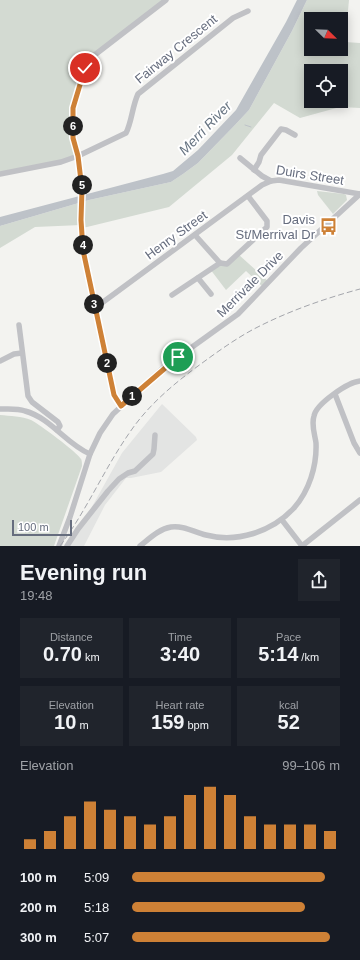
<!DOCTYPE html>
<html lang="en">
<head>
<meta charset="utf-8">
<style>
  body { margin:0; font-family:Helvetica,sans-serif; background:#20242c; color:#f1f3f6; height:100vh; display:flex; flex-direction:column; font-size:15px; white-space:nowrap }
  * { box-sizing:border-box; margin:0 }
  p { font-size:13px; color:#9ea1a6 }
  .icon { flex:none; width:22px; height:22px; fill:none; stroke:currentColor; stroke-width:2; stroke-linecap:round; stroke-linejoin:round }
  .map { position:relative; height:546px; overflow:hidden }
  .sheet { display:flex; flex-direction:column; background:#171b24; flex:1 }
  .sheet>* { flex:none }
  .needle { width:26px; rotate:113deg }
  .buttons { position:absolute; left:304px; top:12px; display:grid; gap:8px }
  .buttons a { display:grid; place-items:center; width:44px; height:44px; border-radius:0px; background:#171b24; box-shadow:0 2px 10px #0003; font-size:20px }
  .scale { position:absolute; left:12px; bottom:10px; width:60px; box-sizing:border-box; padding-left:4px; border:2px solid #666d7e; border-top:0; font-size:11px; line-height:14px; white-space:nowrap; color:#666d7e; -webkit-text-stroke:3px #fff; paint-order:stroke }
  .pin { position:absolute; display:grid; place-items:center; width:34px; height:34px; color:#fff; margin:-17px; border:2px solid #fff; border-radius:50%; box-shadow:0 1px 4px #0007 }
  .km { position:absolute; width:20px; height:20px; margin:-10px; border-radius:50%; background:#222; color:#fff; font-size:11px; line-height:20px; text-align:center }
  .round { display:grid; place-items:center; flex:none; width:42px; height:42px; border-radius:0px; background:#20242c }
  .overview { display:flex; align-items:center; justify-content:space-between; height:68px; padding:0 20px }
  h1 { font-size:22px; font-weight:600; line-height:30px }
  .stats { display:grid; grid-template-columns:repeat(3,1fr); gap:6px; height:68px; padding:4px 20px }
  .stats div { display:grid; align-content:center; border-radius:0px; background:#20242c; text-align:center }
  .stats b { font-size:20px; font-weight:600 }
  .stats small { font-size:11px; font-weight:400 }
  .stats p { font-size:11px }
  .chart { height:112px; padding:8px 20px }
  .chart p { display:flex; justify-content:space-between }
  .chart svg { width:100%; height:72px; margin-top:4px; stroke:#ce8136; stroke-width:6 }
  ul { padding:0 20px; list-style:none; font-size:13px }
  li { display:grid; grid-template-columns:64px 48px 1fr; align-items:center; height:30px }
  li i { height:10px; border-radius:5px; background:#ce8136 }
  .map>svg:first-child { display:block }
  .built { fill:#e3e4e3 }
  .green { fill:#d3dad2; fill-rule:evenodd }
  .water { fill:#bdc2c8 }
  .lines { fill:none; stroke-linecap:round; stroke-linejoin:round }
  .stream { stroke:#bdc2c8; stroke-width:1 }
  .minor { stroke:#c0c1c5; stroke-width:5.5 }
  .rail { stroke:#a3a5ab; stroke-width:1; stroke-dasharray:6 3; stroke-linecap:butt }
  .route-casing { stroke:#fff; stroke-width:8 }
  .route { stroke:#ce8136; stroke-width:5 }
  .labels { text-anchor:middle; dominant-baseline:central; stroke-width:4; stroke-linejoin:round; paint-order:stroke }
  .street-label { font-size:13px; fill:#666d7e; stroke:#fff }
  .poi-label { font-size:13px; fill:#666d7e; stroke:#fff; text-anchor:end }
  .water-label { font-size:14px; font-style:italic; fill:#677482; stroke:#fff }
</style>
</head>
<body>
<div class="map">
<svg width="360" height="546" viewBox="0 0 360 546">
  <rect width="100%" height="100%" fill="#f3f3f0"/>
  <polygon class="built" points="162,404 196,437 197,440 161,472 131,478 126,478 105,505 84,546 70,546 122,453"/>
  <g class="green">
    <polygon points="0,0 166,0 92,57 73,108 73,137 78,156 0,174"/>
    <path d="M307,0H349L345,42L360,43V108L340,107L300,118L274,103L232,155L169,207L87,227L82,228L81,225L35,227L0,248V226L89,200L171,182L183,174L198,163L235,125L249,110L292,31ZM311,19H341V49H311ZM311,71H341V101H311Z"/>
    <polygon points="317,191 344,194 346,195 347,200 333,214 318,195"/>
    <polygon points="238,254 269,282 264,288 246,271 226,290 210,269 227,264"/>
    <path d="M0,415C10,416 22,416 31,420C39,424 77,452 81,459C82,460 82,465 82,466L54,546H0Z"/>
  </g>
  <polygon class="water" points="297,0 307,0 292,31 249,110 235,125 198,163 183,174 171,182 89,200 0,226 0,217 163,174 173,171 198,150 236,110 286,22"/>
  <g class="lines">
    <polyline class="stream" points="245,125 251,127"/>
    <g class="minor">
      <polyline points="240,158 262,176 271,181 279,180 360,194"/>
      <polyline points="254,170 259,162 261,155 281,129 286,130 295,135"/>
      <path d="M0,174L61,162L78,156L126,133C132,121 132,107 138,94L233,18L248,11"/>
      <polyline points="195,235 220,263 227,264 267,227 267,221 248,196"/>
      <polyline points="198,278 211,294"/>
      <polyline points="172,295 220,263"/>
      <polyline points="95,308 262,185 271,181"/>
      <polyline points="19,325 28,396 32,402 58,422 60,426 57,430"/>
      <polyline points="0,361 14,354 22,353"/>
      <polyline points="335,394 354,443 360,453"/>
      <polyline points="121,406 114,395 83,250 81,220 82,189 78,156 73,137 73,108 85,68 92,57 166,0"/>
      <path d="M0,409C8,409 17,408 25,411C51,418 66,444 90,454"/>
      <polyline points="282,520 302,546"/>
      <polyline points="59,546 70,517 90,454 100,433 113,414 163,368 238,314 301,248 360,194"/>
      <polyline points="67,546 78,529 108,491 119,479 128,473 135,471 153,454 154,449 155,435"/>
      <path d="M140,546C149,539 159,529 171,527C183,525 194,532 206,535C237,543 272,532 294,508C309,491 317,466 316,443C315,435 311,425 314,416C316,404 348,382 360,381"/>
      <polyline points="302,546 360,500"/>
    </g>
    <path class="rail" d="M60,546C87,510 104,469 130,432C147,407 170,387 194,369C213,355 232,341 252,330C286,312 323,299 360,289"/>
  </g>
  <g class="lines">
    <defs>
      <polyline id="route" points="85,68 73,108 73,138 78,156 82,189 81,220 83,250 114,395 121,406 178,357"/>
    </defs>
    <use href="#route" class="route-casing"/>
    <use href="#route" class="route"/>
  </g>
  <defs>
    <symbol id="bus-bare" viewBox="-9 -9 18 18"><path d="M-5-6H5V4H4V6H2V4H-2V6H-4V4H-5ZM-3.5-4V0h7V-4ZM-3.5 1.2v1.5H-2V1.2ZM2 1.2v1.5H3.5V1.2Z" fill="#ce8136" stroke="#fff" stroke-width="2.5" paint-order="stroke"/></symbol>
  </defs>
  <g fill-rule="evenodd">
    <use href="#bus-bare" x="316" y="214" width="25" height="25"/>
  </g>
  <g class="labels">
    <g class="street-label">
      <text transform="translate(176 49) rotate(-39)">Fairway Crescent</text>
      <text transform="translate(310 175) rotate(9)">Duirs Street</text>
      <text transform="translate(176 235) rotate(-36)">Henry Street</text>
      <text transform="translate(250 284) rotate(-45)">Merrivale Drive</text>
    </g>
    <g class="poi-label">
      <text x="315" y="219">Davis<tspan x="315" dy="15">St/Merrival Dr</tspan></text>
    </g>
    <g class="water-label">
      <text transform="translate(205 128) rotate(-46)">Merri River</text>
    </g>
  </g>
</svg>
<div class="buttons">
<a><svg class="needle" viewBox="-14 -14 28 28"><path d="M0-13l5 13h-10z" fill="#e53935"/><path d="M0 13l5-13h-10z" fill="#9ea1a6"/></svg></a>
<a><svg class="icon" aria-label="locate" viewBox="0 0 24 24"><circle cx="12" cy="12" r="6"/><path d="M12 2v4M12 18v4M2 12h4M18 12h4"/></svg></a>
</div>
<div class="scale">100 m</div>
<div class="pin" style="left:178px;top:357px;background:#1e9e55"><svg class="icon" aria-label="arrive" viewBox="0 0 24 24"><path d="M6 21V4h12l-3 4 3 4H6"/></svg></div>
<div class="pin" style="left:85px;top:68px;background:#d93025"><svg class="icon" aria-label="check" viewBox="0 0 24 24"><path d="M5 12l5 5 9-10"/></svg></div>
<b class="km" style="left:132px;top:396px">1</b>
<b class="km" style="left:107px;top:363px">2</b>
<b class="km" style="left:94px;top:304px">3</b>
<b class="km" style="left:83px;top:245px">4</b>
<b class="km" style="left:82px;top:185px">5</b>
<b class="km" style="left:73px;top:126px">6</b>
</div>
<section class="sheet">
<div class="overview"><div><h1>Evening run</h1><p>19:48</p></div><a class="round"><svg class="icon" aria-label="share" viewBox="0 0 24 24"><path d="M12 15V3M7 8l5-5 5 5M5 13v7h14v-7"/></svg></a></div>
<div class="stats">
<div><p>Distance</p><b>0.70<small> km</small></b></div>
<div><p>Time</p><b>3:40</b></div>
<div><p>Pace</p><b>5:14<small> /km</small></b></div>
</div>
<div class="stats">
<div><p>Elevation</p><b>10<small> m</small></b></div>
<div><p>Heart rate</p><b>159<small> bpm</small></b></div>
<div><p>kcal</p><b>52</b></div>
</div>
<div class="chart"><p><span>Elevation</span>99–106 m</p>
<svg viewBox="0 0 160 44" preserveAspectRatio="none"><path d="M5 44V38M15 44V33M25 44V24M35 44V15M45 44V20M55 44V24M65 44V29M75 44V24M85 44V11M95 44V6M105 44V11M115 44V24M125 44V29M135 44V29M145 44V29M155 44V33"/></svg>
</div>
<ul>
<li><b>100 m</b>5:09<i style="width:93%"></i></li>
<li><b>200 m</b>5:18<i style="width:83%"></i></li>
<li><b>300 m</b>5:07<i style="width:95%"></i></li>
</ul>
</section>
</body>
</html>
